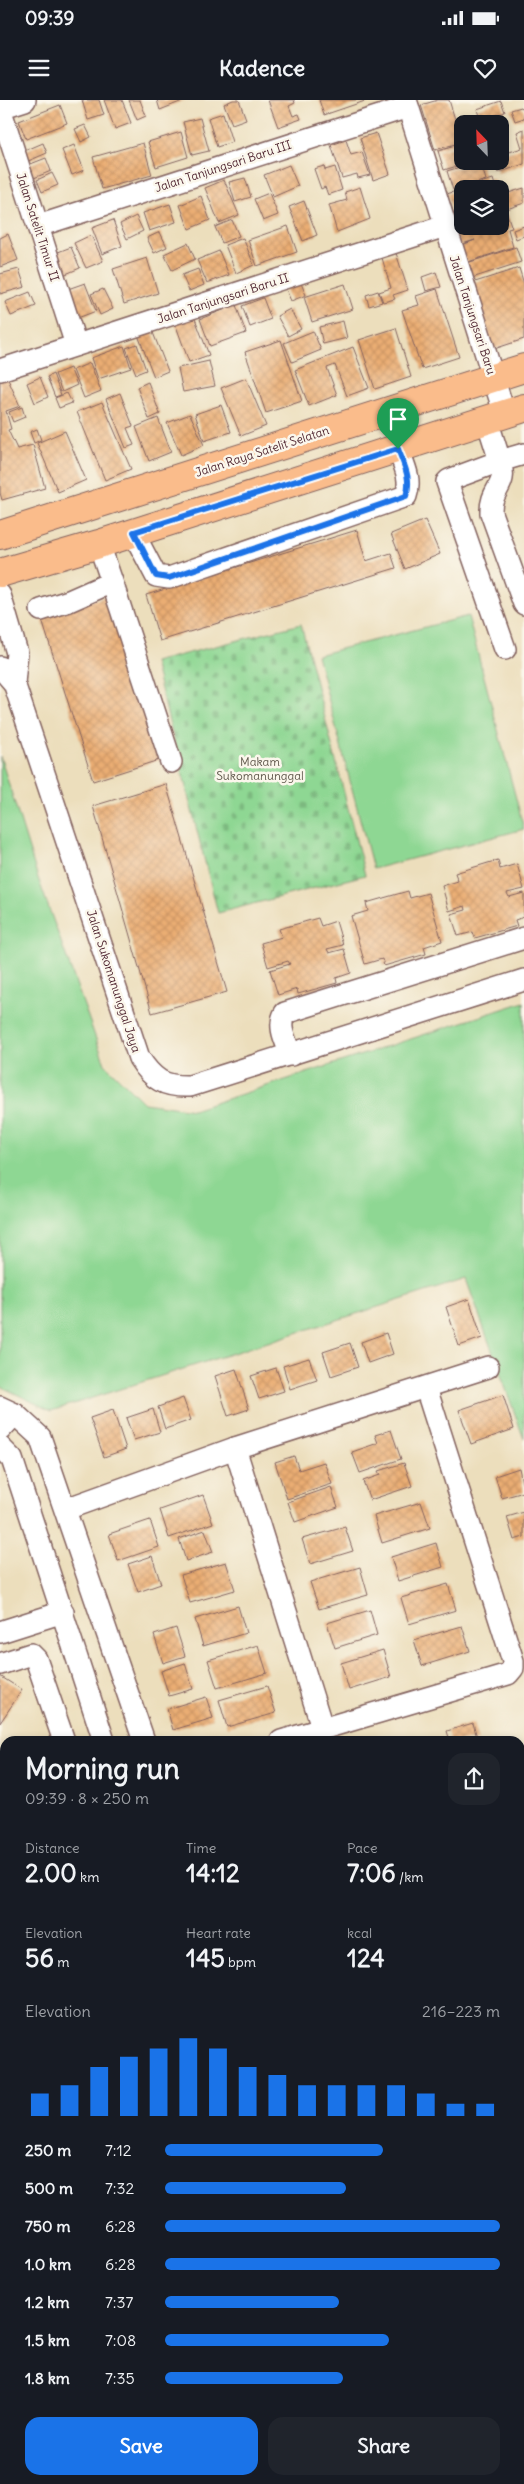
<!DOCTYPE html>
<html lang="en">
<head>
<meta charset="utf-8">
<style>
  body { margin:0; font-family:Delius,sans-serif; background:#20242c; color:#f1f3f6; height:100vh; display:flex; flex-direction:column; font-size:19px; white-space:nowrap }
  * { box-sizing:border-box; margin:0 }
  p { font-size:16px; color:#9ea1a6 }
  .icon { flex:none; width:28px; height:28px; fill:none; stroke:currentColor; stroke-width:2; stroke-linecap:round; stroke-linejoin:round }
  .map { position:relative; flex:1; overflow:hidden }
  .details { position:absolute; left:0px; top:1636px; width:525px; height:749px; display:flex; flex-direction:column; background:#171b24; border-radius:15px 15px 0 0; box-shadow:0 2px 8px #0003 }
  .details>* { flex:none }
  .needle { width:32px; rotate:337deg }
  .controls { position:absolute; left:454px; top:15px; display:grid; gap:10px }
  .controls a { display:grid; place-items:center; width:55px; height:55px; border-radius:10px; background:#171b24; box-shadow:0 2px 8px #0003; font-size:25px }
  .pin { position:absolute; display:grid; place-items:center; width:42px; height:42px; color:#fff; margin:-51px -21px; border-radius:50% 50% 50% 0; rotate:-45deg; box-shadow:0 0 5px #0007 }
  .pin .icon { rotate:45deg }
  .round { display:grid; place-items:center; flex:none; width:52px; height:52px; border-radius:15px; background:#20242c }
  .overview { display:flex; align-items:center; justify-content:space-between; height:85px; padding:0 25px }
  h1 { font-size:28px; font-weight:700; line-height:38px }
  .figures { display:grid; grid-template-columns:repeat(3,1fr); gap:8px; height:85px; padding:5px 25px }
  .figures div { display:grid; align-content:center }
  .figures b { font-size:25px; font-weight:700 }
  .figures small { font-size:14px; font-weight:400 }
  .figures p { font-size:14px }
  .chart { height:140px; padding:10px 25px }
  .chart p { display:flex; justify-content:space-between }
  .chart svg { width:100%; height:90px; margin-top:5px; stroke:#1a73e8; stroke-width:6 }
  .button { display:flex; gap:10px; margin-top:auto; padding:10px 25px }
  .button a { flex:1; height:58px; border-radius:15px; background:#1a73e8; color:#fff; font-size:20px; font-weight:700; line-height:58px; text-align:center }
  .button a+a { background:#20242c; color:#f1f3f6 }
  ul { padding:0 25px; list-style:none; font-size:16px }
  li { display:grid; grid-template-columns:80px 60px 1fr; align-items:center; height:38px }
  li i { height:12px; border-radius:6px; background:#1a73e8 }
  .status { display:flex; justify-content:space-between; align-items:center; height:35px; padding:0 25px; background:#171b24; direction:ltr }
  .status svg { height:14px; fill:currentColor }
  header { display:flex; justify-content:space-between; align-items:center; height:65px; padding:0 25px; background:#171b24; font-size:22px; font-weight:700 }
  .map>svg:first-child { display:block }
  .grass { fill:#8ed793; stroke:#6c7b5f }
  .cemetery { fill:url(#cemetery-stones); stroke:#6c7b5f }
  .building { fill:url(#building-cross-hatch) }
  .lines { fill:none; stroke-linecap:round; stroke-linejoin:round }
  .minor-casing { stroke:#83625e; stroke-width:24 }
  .major-casing { stroke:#83625e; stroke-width:30 }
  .minor { stroke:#fff; stroke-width:21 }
  .major { stroke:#fabc8b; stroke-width:28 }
  .route-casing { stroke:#fff; stroke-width:10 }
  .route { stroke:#1a73e8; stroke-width:6 }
  .labels { text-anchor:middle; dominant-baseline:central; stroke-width:5; stroke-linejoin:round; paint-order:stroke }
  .street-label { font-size:12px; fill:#4a1f2b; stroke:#fbf7ec }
  .park-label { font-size:12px; fill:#5e564a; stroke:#fbf7ec }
</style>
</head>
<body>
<div class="status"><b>09:39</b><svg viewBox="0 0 49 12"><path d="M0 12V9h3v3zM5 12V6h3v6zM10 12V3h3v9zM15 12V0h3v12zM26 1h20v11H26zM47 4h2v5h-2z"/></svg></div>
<header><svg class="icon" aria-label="menu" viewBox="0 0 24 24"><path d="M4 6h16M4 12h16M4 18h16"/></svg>Kadence<svg class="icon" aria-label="heart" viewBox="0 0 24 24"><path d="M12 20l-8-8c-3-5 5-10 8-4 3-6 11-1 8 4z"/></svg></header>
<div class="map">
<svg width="524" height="2384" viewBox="0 0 524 2384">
  <defs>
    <pattern id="cemetery-stones" width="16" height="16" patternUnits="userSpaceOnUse" patternTransform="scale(1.25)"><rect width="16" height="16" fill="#8ed793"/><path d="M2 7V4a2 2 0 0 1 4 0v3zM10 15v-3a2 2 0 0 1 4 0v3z" fill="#7cb87f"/></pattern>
    <pattern id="building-cross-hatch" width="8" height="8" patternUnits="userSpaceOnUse" patternTransform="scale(1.25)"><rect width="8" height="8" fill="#eaad73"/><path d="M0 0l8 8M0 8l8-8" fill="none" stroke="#ca9464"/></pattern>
  </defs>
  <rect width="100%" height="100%" fill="#fbf7ec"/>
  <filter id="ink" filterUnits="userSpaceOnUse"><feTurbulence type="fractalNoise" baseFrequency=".02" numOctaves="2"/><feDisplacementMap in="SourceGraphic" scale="10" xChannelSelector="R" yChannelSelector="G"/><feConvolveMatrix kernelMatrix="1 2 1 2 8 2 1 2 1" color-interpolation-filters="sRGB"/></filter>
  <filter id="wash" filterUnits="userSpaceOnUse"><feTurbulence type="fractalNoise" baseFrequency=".0096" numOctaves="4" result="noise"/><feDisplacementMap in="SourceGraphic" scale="20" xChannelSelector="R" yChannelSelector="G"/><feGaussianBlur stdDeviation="1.12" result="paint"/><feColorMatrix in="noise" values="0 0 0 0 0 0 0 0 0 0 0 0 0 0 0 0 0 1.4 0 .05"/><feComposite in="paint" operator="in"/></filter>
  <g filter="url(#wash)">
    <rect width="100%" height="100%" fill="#ecdebc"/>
    <g class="grass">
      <polygon points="468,516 524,729 373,769 317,555"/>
      <polygon points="0,656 38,778 105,964 144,1003 193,1010 524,902 524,1339 466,1179 51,1311 0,1286"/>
      <polygon points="5,2138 5,2380 166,2380 164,2384 0,2384 0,2140"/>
      <polygon points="524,2197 524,2384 276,2384 278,2380 520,2380 520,2198"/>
    </g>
    <polygon class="cemetery" points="301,524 365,775 218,813 154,562"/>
    <g id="blocks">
      <g class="building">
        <polygon points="82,0 99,0 104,15 88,20"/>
        <polygon points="104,0 122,0 131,23 115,29"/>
        <polygon points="129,0 140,0 146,16 137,20"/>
        <polygon points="157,0 185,0 160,10"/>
        <polygon points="233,0 239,0 246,19 232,24 224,4"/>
        <polygon points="268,0 294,0 295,3 289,6 293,16 299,14 301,19 278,27"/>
        <polygon points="319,0 368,0 324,15"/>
        <polygon points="438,0 449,0 462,42 435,50 421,5"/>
        <polygon points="501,1 505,12 480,20 477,9"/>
        <polygon points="60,5 67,23 26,39 19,21"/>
        <polygon points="521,7 524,10 524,18 515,21 511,10"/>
        <polygon points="223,13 232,42 217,47 208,18"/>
        <polygon points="200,18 209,51 192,55 183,22"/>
        <polygon points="85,25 91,37 81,42 75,29"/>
        <polygon points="524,29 524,64 498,73 494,61 500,61 500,55 522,48 517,32"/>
        <polygon points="181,32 188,57 156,67 148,42"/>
        <polygon points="376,33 390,74 373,80 360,38"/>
        <polygon points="346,40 351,55 362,52 370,75 358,78 357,74 342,78 331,45"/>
        <polygon points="43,43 47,53 26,62 22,52"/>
        <polygon points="143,43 152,75 102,89 93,57"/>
        <polygon points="462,44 462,61 470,62 444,70 438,51"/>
        <polygon points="74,45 84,70 72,75 62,50"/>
        <polygon points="46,58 51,71 34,78 28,65"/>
        <polygon points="480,61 486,80 453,90 447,71"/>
        <polygon points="289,65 298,86 273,97 264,75"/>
        <polygon points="324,66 325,70 335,67 342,90 328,95 325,87 321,89 314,69"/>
        <polygon points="52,73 58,85 42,92 37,80"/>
        <polygon points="245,78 251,97 235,102 229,82"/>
        <polygon points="493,79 496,89 464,89 464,88"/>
        <polygon points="224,80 239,115 219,123 205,88"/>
        <polygon points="360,87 370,119 337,132 329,105 347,100 345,92"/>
        <polygon points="524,88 524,103 507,109 502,95"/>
        <polygon points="462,89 462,110 453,113 447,94"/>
        <polygon points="269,93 278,115 263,121 254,99"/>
        <polygon points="201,96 210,120 189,129 180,105"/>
        <polygon points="304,101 317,135 303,141 289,107"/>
        <polygon points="170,104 176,122 149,131 143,113"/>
        <polygon points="462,111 462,125 457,126 454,114"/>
        <polygon points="506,111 512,128 508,129 513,147 462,164 457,147 475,140 459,145 454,129 462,126 500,126 500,113"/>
        <polygon points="136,116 143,131 127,139 120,124"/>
        <polygon points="113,120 122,146 102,154 92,128"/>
        <polygon points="232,120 239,136 222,143 215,127"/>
        <polygon points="288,126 297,152 257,166 248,140"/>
        <polygon points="524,126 524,136 516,139 513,130"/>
        <polygon points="160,132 167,147 154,153 147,138"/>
        <polygon points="8,134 18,160 0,167 0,138"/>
        <polygon points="91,135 103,161 86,168 74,143"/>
        <polygon points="243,138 254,165 236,173 225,145"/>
        <polygon points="188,143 195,159 172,170 164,154"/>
        <polygon points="71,147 80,168 61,176 53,154"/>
        <polygon points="516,147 521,162 469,179 464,164"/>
        <polygon points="219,151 229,175 207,183 197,160"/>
        <polygon points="396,153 408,190 393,195 395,199 383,202 379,192 391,188 382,158"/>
        <polygon points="147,158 158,193 124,204 113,169"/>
        <polygon points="519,168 524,184 524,239 494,249 472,183"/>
        <polygon points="19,169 25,187 0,194 0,174"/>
        <polygon points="198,169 204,185 189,191 182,175"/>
        <polygon points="436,172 441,187 426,191 422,177"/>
        <polygon points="300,181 306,195 291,201 285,187"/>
        <polygon points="85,183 96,211 75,219 65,190"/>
        <polygon points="345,184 353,209 312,222 304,197"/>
        <polygon points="103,189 113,209 100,215 91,194"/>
        <polygon points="437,189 459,257 422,269 402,210 419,205 416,196"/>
        <polygon points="378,191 382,202 369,206 366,195"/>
        <polygon points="30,192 36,206 11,216 5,202"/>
        <polygon points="263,198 271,219 250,227 242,206"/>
        <polygon points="236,205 246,233 210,246 200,219"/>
        <polygon points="290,209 301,229 288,236 277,216"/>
        <polygon points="194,216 209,255 189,262 175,223"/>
        <polygon points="343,221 347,238 323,244 319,227"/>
        <polygon points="396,228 411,277 375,289 359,240"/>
        <polygon points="152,230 168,271 154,277 138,235"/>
        <polygon points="313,231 321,250 292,262 284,243"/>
        <polygon points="281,240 302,301 266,313 245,252"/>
        <polygon points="137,244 146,270 136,274 126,248"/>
        <polygon points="124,246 131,268 98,279 91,258"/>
        <polygon points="353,247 369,288 347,296 335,265 327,268 337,295 309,306 295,270"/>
        <polygon points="209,261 215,286 183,292 178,268"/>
        <polygon points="90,263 101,291 84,298 73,270"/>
        <polygon points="70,268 77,285 62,292 55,274"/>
        <polygon points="53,274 61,295 55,297 47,277"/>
        <polygon points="7,277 20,306 6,311 11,329 8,330 17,349 33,345 45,388 2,400 0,393 0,280"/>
        <polygon points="40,277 48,297 35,303 27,283"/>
        <polygon points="246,278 266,326 241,336 221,288"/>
        <polygon points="148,282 160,314 149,319 137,287"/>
        <polygon points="67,293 72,303 59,308 55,298"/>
        <polygon points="120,293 133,326 127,328 134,345 126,348 106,299"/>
        <polygon points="102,302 131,369 105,380 77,312"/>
        <polygon points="221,305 231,332 204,341 195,314"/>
        <polygon points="22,307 25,317 13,322 9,312"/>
        <polygon points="190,314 204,345 181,355 167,323"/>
        <polygon points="158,318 171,352 149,361 136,327"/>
        <polygon points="37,329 41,340 34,343 30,332"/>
        <polygon points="65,331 86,380 58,392 37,343"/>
        <polygon points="425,420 440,454 405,469 391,434"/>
        <polygon points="357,430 366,461 391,453 396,468 160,541 146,495"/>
        <polygon points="110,495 162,659 93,681 41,517"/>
        <polygon points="166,684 227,892 152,913 93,706"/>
        <polygon points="498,760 500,769 517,764 524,789 507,793 509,797 524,793 524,817 515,820 517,826 475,838 473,832 458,836 451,814 466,810 465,806 449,811 442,786 458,781 455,773"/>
        <polygon points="408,791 410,798 428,793 442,841 424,847 426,854 384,866 382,859 365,864 351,816 368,811 366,803"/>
        <polygon points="318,818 321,826 336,821 343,845 327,849 329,853 344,849 351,873 336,878 337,883 298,894 297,889 278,895 270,870 290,864 288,861 268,867 261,843 282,837 279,829"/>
        <polygon points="469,1199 482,1238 459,1246 446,1207"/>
        <polygon points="386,1233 393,1254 368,1263 361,1242"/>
        <polygon points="350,1243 358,1267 331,1276 323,1252"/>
        <polygon points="309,1258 317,1280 290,1289 283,1266"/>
        <polygon points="276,1268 284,1291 259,1299 251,1276"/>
        <polygon points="236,1269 249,1309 228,1316 215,1276"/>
        <polygon points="503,1295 514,1329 471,1344 459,1310"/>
        <polygon points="183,1298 191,1320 165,1329 158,1307"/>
        <polygon points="153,1309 160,1332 134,1340 126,1318"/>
        <polygon points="113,1310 126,1349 104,1357 90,1318"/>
        <polygon points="391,1330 401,1359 360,1373 352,1352 378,1343 375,1335"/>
        <polygon points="294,1356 299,1370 324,1362 332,1384 287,1399 275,1362"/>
        <polygon points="404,1363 412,1386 370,1400 363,1381 380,1375 378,1371"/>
        <polygon points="519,1368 524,1392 502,1398 495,1376"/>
        <polygon points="331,1387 338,1407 295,1422 288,1402"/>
        <polygon points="203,1395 213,1423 169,1438 160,1410"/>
        <polygon points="421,1402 430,1428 382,1443 374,1416"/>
        <polygon points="524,1412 524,1437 514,1440 507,1417"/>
        <polygon points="150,1420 159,1447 118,1461 109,1434"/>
        <polygon points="345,1427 353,1451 310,1464 302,1439"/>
        <polygon points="205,1430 213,1452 186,1461 179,1439"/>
        <polygon points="436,1443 443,1467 398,1481 391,1457"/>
        <polygon points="152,1456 161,1484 138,1492 128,1464"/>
        <polygon points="226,1462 235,1490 190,1503 181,1475"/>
        <polygon points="360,1467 368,1495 319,1509 310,1482"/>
        <polygon points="448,1484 456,1510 409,1524 401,1498"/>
        <polygon points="238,1506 246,1533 203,1546 195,1519"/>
        <polygon points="370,1510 377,1535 335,1548 327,1523"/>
        <polygon points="462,1526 470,1551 422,1566 414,1540"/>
        <polygon points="176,1528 185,1556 163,1563 154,1535"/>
        <polygon points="258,1545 267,1573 217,1588 208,1560"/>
        <polygon points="383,1550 391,1577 349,1590 341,1563"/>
        <polygon points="185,1563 193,1589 169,1596 161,1571"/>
        <polygon points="0,1576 22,1590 0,1623"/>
        <polygon points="267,1586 276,1613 227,1627 219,1600"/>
        <polygon points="206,1597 213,1618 173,1630 167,1609"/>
        <polygon points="473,1623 478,1641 450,1641 447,1631"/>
        <polygon points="521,1899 524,1900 524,1937 520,1935"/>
        <polygon points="520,1940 524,1942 524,1971 520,1969"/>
        <polygon points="522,2022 524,2023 524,2052 520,2050"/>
      </g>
    </g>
  </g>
  <g filter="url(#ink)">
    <use href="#blocks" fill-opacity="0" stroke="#83625e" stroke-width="1"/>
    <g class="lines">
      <defs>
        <g id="minor">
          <polyline points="406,0 505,315"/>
          <polyline points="0,8 76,245"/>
          <polyline points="0,8 25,0"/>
          <polyline points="38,126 408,7"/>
          <polyline points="0,270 445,126"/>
          <polyline points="487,320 500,361 449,380 447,382 505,549"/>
          <path d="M524,354L500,361C509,388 490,387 491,413L524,504"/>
          <path d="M133,432L156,476L169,478L406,396C412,379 404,365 398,349"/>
          <polyline points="112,482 171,662"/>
          <polyline points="0,495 17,553 14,583"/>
          <polyline points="41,510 69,501 112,482 99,444"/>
          <path d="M0,567L14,583L139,958C153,980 164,987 190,986L524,880"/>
          <path d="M291,955C286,941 277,927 285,913L524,838"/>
          <polyline points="0,1307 15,1314 40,1337 144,1641"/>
          <polyline points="0,1330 15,1314"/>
          <polyline points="0,1347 12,1359 104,1641"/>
          <polyline points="235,1348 322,1627"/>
          <polyline points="66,1409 235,1348 488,1267"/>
          <polyline points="0,1532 63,1512"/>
          <polyline points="0,1564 31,1554 36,1559 64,1641"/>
          <polyline points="281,1641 508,1574 513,1568 513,1561 426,1288"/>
          <polyline points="0,1677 5,1675"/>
          <polyline points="520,1720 524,1718"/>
          <polyline points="520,1763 524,1755"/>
          <polyline points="0,1783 5,1781"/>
          <polyline points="0,1805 5,1803"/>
          <polyline points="0,1855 5,1853"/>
          <polyline points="520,1866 524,1858"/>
          <polyline points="0,2004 5,2003"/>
          <polyline points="0,2023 5,2038"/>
          <polyline points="0,2140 5,2138"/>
          <polyline points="520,2145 524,2143"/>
          <polyline points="520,2172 524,2171"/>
          <polyline points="202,2384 205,2380"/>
          <polyline points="255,2384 257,2380"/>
        </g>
        <g id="major">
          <polyline points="0,435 524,268"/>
          <polyline points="0,473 99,444 524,308"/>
        </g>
      </defs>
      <use href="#minor" class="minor-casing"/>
      <use href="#major" class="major-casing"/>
      <use href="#minor" class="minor"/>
      <use href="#major" class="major"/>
    </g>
  </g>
  <g class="lines" filter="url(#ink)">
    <defs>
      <path id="route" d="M398,349C404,365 412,379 406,396L169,478L156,476L134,432Z"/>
    </defs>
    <use href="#route" class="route-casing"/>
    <use href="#route" class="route"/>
  </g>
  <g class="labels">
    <g class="street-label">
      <text transform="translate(223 66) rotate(-18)">Jalan Tanjungsari Baru III</text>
      <text transform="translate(38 127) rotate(72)">Jalan Satelit Timur II</text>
      <text transform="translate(223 198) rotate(-18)">Jalan Tanjungsari Baru II</text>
      <text transform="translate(473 215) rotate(72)">Jalan Tanjungsari Baru</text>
      <text transform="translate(262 351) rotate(-18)">Jalan Raya Satelit Selatan</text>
      <text transform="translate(114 881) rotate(72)">Jalan Sukomanunggal Jaya</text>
    </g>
    <g class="park-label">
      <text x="260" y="661">Makam<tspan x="260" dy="14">Sukomanunggal</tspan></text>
    </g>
  </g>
</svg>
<div class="controls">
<a><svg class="needle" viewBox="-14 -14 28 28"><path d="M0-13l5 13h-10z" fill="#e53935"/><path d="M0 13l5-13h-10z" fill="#9ea1a6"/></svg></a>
<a><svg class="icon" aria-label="layers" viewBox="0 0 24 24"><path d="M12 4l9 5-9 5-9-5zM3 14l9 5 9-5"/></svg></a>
</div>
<div class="pin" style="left:398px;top:349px;background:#1e9e55"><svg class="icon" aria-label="arrive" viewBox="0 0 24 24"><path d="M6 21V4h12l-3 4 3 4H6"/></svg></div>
<section class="details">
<div class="overview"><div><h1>Morning run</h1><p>09:39 · 8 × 250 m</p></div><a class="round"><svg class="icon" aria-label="share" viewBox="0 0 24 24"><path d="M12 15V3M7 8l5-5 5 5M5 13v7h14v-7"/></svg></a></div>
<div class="figures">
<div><p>Distance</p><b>2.00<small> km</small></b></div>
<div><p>Time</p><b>14:12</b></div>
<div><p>Pace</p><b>7:06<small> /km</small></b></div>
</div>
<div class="figures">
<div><p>Elevation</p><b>56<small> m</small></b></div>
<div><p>Heart rate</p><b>145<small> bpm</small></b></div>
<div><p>kcal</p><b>124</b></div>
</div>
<div class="chart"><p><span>Elevation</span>216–223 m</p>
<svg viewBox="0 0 160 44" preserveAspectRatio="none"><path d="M5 44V33M15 44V29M25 44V20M35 44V15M45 44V11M55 44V6M65 44V11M75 44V20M85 44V24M95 44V29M105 44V29M115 44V29M125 44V29M135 44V33M145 44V38M155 44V38"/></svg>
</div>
<ul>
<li><b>250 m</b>7:12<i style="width:65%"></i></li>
<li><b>500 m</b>7:32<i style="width:54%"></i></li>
<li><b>750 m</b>6:28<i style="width:100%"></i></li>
<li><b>1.0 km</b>6:28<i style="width:100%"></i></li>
<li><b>1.2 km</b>7:37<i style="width:52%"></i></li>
<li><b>1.5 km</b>7:08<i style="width:67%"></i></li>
<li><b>1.8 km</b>7:35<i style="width:53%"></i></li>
</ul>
<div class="button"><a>Save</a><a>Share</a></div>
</section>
</div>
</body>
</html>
